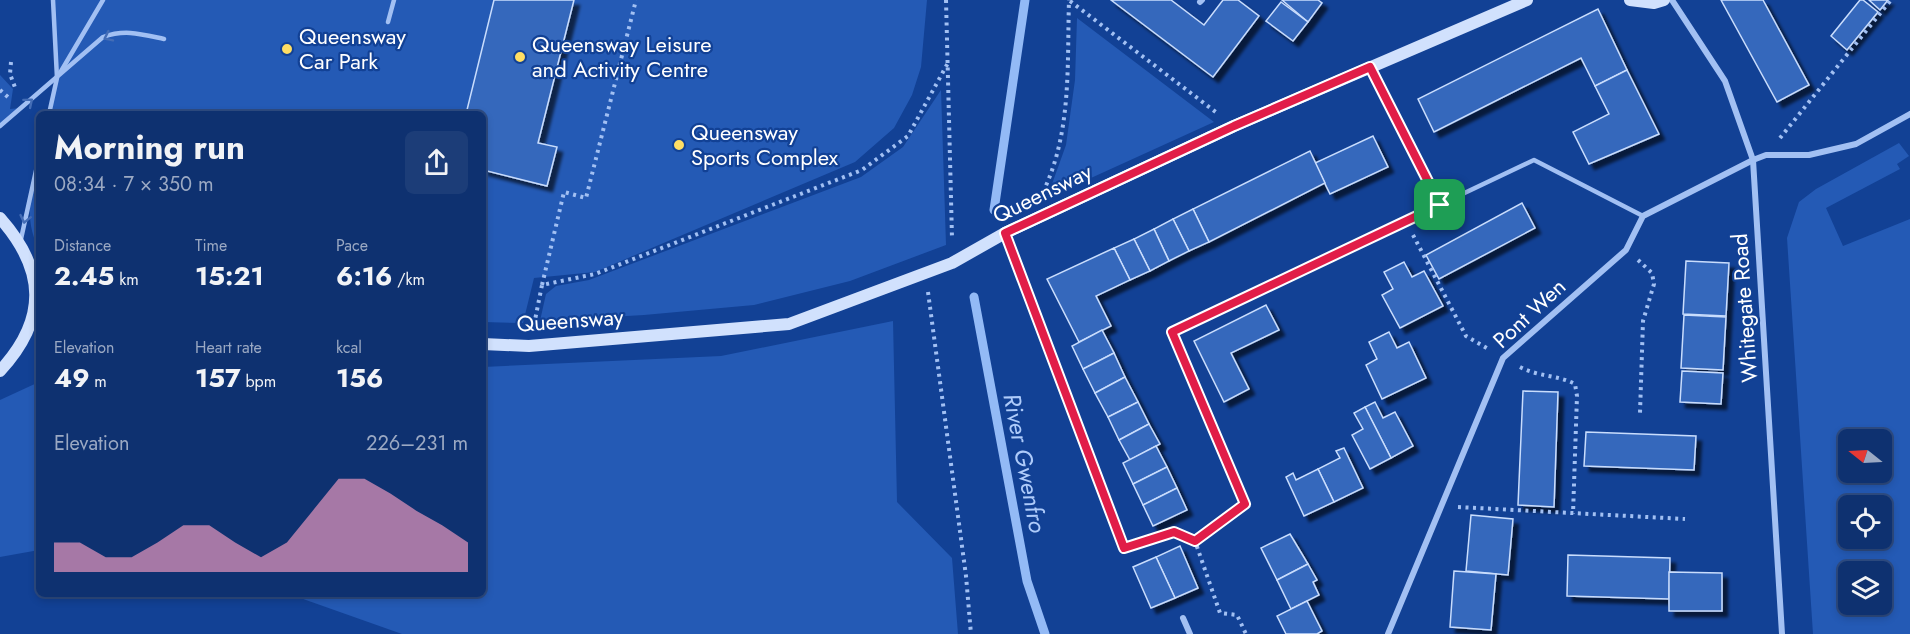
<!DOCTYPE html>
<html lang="en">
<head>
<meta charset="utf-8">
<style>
  body { margin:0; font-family:Jost,sans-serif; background:#1c3d78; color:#f1f3f6; height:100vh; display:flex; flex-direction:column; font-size:22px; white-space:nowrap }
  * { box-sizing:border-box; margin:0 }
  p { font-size:20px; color:#9ba9c3 }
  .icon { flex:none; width:33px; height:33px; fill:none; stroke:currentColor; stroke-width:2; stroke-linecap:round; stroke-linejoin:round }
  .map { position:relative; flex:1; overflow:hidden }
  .drawer { position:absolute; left:36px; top:111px; width:450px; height:486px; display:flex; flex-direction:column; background:#0e3170; border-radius:9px; box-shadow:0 3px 9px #0003,0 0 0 2px #2e4c83 }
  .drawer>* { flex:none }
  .needle { width:39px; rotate:288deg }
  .tools { position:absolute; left:1838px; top:429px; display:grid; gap:12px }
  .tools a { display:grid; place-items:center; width:54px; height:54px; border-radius:9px; background:#0e3170; box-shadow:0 3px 9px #0003,0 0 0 2px #2e4c83; font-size:30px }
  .pin { position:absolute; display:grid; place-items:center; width:51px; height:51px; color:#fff; margin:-26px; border-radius:12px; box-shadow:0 3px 9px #0006 }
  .round { display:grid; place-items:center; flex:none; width:63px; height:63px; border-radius:9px; background:#1c3d78 }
  .head { display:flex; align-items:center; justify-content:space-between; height:102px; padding:0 18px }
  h1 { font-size:33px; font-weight:700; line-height:45px }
  .figures { display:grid; grid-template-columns:repeat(3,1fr); gap:9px; height:102px; padding:6px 18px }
  .figures div { display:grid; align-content:center }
  .figures b { font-size:26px; font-weight:700 }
  .figures small { font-size:16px; font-weight:400 }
  .figures p { font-size:16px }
  .chart { height:168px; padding:12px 18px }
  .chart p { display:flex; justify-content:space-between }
  .chart svg { width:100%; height:108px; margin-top:6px; fill:#e797bd; opacity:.7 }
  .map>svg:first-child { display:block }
  .green { fill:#245ab5; fill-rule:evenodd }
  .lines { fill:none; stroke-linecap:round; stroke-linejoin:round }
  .stream { stroke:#93baf6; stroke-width:9 }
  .building { fill:#3668bc; stroke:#c9ddfd; stroke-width:1.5; filter:url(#shadow) }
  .path { stroke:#a2c0f3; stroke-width:4; stroke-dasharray:3 4.5; stroke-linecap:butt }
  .lane { stroke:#a2c0f3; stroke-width:4.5 }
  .street { stroke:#a2c0f3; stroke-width:6 }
  .secondary { stroke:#d1e1fd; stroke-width:12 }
  .oneway { stroke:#446db6 }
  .route-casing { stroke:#fff; stroke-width:12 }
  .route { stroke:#e11d48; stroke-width:8 }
  .poi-dot { fill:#ffde64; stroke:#124195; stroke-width:2 }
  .labels { text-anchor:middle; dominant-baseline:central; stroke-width:4.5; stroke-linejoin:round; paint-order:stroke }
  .poi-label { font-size:22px; fill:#fff; stroke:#124195; text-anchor:start }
  .street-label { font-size:22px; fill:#fff; stroke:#124195 }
  .water-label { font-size:24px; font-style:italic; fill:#aecbfa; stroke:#124195 }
</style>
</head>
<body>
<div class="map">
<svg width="1910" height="634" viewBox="0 0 1910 634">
  <defs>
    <filter id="shadow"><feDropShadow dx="5.5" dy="5.5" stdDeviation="1.5" flood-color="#0009"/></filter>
  </defs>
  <rect width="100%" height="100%" fill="#124195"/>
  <g class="green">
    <polygon points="53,0 927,0 921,67 912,95 894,128 855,162 595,272 534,278 523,323 483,322 483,114 49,114 57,78"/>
    <polygon points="1077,18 1214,122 1047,198 1066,145 1075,80"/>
    <polygon points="0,75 13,89 10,109 21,108 0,126"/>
    <polygon points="941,90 946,245 850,281 754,305 644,315 540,321 546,294 556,286 589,280 861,177 903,147"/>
    <path d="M1899,143L1909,156L1897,164L1900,169L1826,208L1843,246L1910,219V634H1813L1787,238L1799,202L1816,189ZM1848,440H1881V472H1848ZM1848,506H1881V538H1848ZM1848,572H1881V604H1848Z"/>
    <path d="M39,157V251C23,214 31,194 39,157Z"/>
    <polygon points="893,321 897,502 952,558 958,634 402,634 289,594 483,594 483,367 721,356"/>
    <polygon points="39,382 39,550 0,557 0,400"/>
  </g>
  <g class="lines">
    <g class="stream">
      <polyline points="994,210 1025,0"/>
      <polyline points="974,297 1027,581 1045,634"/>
    </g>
  </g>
  <g class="building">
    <polygon points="494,0 574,0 538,143 557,147 547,186 483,170 483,114 466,114"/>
    <polygon points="1111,0 1171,0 1204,25 1223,0 1238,0 1259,16 1213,77"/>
    <polygon points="1282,0 1318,0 1322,3 1308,22"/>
    <polygon points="1721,0 1763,0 1809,85 1777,102"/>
    <polygon points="1860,0 1863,0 1878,12 1847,50 1831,36"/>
    <polygon points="1869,0 1888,0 1880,10"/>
    <polygon points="1281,2 1308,22 1293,41 1266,21"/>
    <polygon points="1598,9 1627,70 1595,86 1581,58 1434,132 1418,99"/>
    <polygon points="1627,70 1659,134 1589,164 1573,132 1609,114 1595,86"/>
    <polygon points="1373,136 1388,167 1330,194 1315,163"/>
    <polygon points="1310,151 1325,183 1209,242 1193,209"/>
    <polygon points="1522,203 1535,228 1439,279 1426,255"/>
    <polygon points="1193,209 1209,242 1189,251 1173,219"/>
    <polygon points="1173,219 1189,251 1169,261 1154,229"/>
    <polygon points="1154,229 1169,261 1150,271 1134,239"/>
    <polygon points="1134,239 1150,271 1130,280 1114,248"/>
    <polygon points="1114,248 1130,280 1096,296 1111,326 1079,342 1047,279"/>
    <polygon points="1686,261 1729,263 1726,316 1683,314"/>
    <polygon points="1404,262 1412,277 1424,271 1443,306 1400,328 1382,295 1393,289 1384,272"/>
    <polygon points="1266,305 1279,330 1231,353 1249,389 1224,402 1194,341"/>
    <polygon points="1684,315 1726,317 1723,370 1681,368"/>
    <polygon points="1102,330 1114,353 1083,369 1072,346"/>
    <polygon points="1389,332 1397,348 1409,342 1426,378 1382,399 1366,365 1377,359 1369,342"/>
    <polygon points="1114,353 1125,377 1095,393 1083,369"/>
    <polygon points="1682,371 1723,373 1721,404 1680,402"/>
    <polygon points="1125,377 1138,402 1108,417 1095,393"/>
    <polygon points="1523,391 1558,392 1554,507 1518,505"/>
    <polygon points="1138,402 1149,424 1119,440 1108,417"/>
    <polygon points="1375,402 1383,418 1395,412 1413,446 1391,458 1365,407"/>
    <polygon points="1365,407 1391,458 1370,469 1352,435 1363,429 1354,413"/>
    <polygon points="1149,424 1160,444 1130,460 1119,440"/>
    <polygon points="1586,432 1696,436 1694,470 1584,466"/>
    <polygon points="1156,446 1167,467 1133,484 1123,463"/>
    <polygon points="1344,448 1363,488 1334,502 1318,469 1340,458 1336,451"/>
    <polygon points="1167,467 1177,488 1143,505 1133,484"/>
    <polygon points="1318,469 1334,502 1304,516 1286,477 1293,473 1296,480"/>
    <polygon points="1177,488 1187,510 1153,526 1143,505"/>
    <polygon points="1471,515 1513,519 1508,575 1466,571"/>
    <polygon points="1290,534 1308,564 1277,580 1261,548"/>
    <polygon points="1180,546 1198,588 1175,598 1156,557"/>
    <polygon points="1568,555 1670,558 1669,599 1567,596"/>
    <polygon points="1156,557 1175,598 1151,608 1133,567"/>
    <polygon points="1308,564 1317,580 1313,582 1319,595 1291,609 1277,580"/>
    <polygon points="1454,571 1496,574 1491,630 1450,627"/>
    <polygon points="1669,572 1722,573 1722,611 1669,611"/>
    <polygon points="1307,601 1322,631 1317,634 1286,634 1277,616"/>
  </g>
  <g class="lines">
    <g class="path">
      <polyline points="946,0 952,238"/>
      <polyline points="1070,1 1217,113"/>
      <polyline points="11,62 10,74 16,90"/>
      <polyline points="1379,85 1433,191"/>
      <polyline points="0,90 9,98"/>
      <polyline points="1780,138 1891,0"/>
      <path d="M1043,192C1072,132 1067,65 1069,0"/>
      <polyline points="1413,235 1466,336 1490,350"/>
      <polyline points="1012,251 1124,548 1175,532 1195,541"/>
      <polyline points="1638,260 1652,273 1654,284 1643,321 1640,413"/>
      <polyline points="542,285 564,192 586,198 636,0"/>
      <polyline points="928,292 966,576 971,634"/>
      <polyline points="534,325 542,285 595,274 862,170 908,136 949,61"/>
      <path d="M1520,367C1539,377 1558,375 1575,384L1577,396L1573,514"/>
      <polyline points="1458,507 1685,519"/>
      <polyline points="1233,513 1195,541 1220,613 1237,615 1246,634"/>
    </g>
    <g class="lane">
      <polyline points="388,22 394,0"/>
      <polyline points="60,73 103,0"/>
      <polyline points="49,114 57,78 53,0"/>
      <path d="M0,126L103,37C125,29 141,34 164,39"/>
      <polyline points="21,239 39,157"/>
      <polyline points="1245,504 1172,332 1534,160 1643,216"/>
    </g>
    <g class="street">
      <polyline points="1672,0 1725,81 1753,160 1782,634"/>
      <polyline points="1200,2 1202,0"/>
      <polyline points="1183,618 1190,634"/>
      <polyline points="1388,634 1503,358 1626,250 1643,216 1753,160 1766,155 1809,155 1856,144 1910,114"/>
    </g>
    <g class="secondary">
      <polyline points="1630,0 1654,3 1664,0"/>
      <path d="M0,218C46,270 48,319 0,371"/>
      <polyline points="483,344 529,346 789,324 952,263 1005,233 1234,126 1527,0"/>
    </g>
  </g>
  <defs><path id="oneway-chevron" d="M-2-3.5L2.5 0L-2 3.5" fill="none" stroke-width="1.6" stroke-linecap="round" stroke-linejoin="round" transform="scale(1.5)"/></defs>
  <g class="oneway">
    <use href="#oneway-chevron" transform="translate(108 37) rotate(154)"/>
    <use href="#oneway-chevron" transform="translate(29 102) rotate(-40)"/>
    <use href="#oneway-chevron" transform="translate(25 219) rotate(102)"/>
  </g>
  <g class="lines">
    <defs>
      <polygon id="route" points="1370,67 1440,205 1172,332 1245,504 1195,541 1174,532 1124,548 1005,233 1234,126"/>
    </defs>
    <use href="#route" class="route-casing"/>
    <use href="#route" class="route"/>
  </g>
  <g class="poi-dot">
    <circle cx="287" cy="49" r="6"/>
    <circle cx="520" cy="57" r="6"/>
    <circle cx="679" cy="145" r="6"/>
  </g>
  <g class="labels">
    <g class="poi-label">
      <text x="299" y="36">Queensway<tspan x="299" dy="25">Car Park</tspan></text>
      <text x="532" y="44">Queensway Leisure<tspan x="532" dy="25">and Activity Centre</tspan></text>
      <text x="691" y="132">Queensway<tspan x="691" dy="25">Sports Complex</tspan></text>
    </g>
    <g class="street-label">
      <text transform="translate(1042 193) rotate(-26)">Queensway</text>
      <text transform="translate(1744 308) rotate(-94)">Whitegate Road</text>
      <text transform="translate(1529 313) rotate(-43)">Pont Wen</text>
      <text transform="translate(570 320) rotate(-4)">Queensway</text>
    </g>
    <g class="water-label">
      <text transform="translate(1025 463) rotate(79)">River Gwenfro</text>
    </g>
  </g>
</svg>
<div class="tools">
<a><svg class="needle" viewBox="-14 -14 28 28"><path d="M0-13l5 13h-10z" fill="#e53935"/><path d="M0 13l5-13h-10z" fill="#9ba9c3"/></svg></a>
<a><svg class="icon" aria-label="locate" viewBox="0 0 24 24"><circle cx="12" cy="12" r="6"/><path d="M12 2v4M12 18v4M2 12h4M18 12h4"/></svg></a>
<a><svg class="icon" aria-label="layers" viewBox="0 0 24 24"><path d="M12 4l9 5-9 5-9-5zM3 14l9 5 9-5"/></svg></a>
</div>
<div class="pin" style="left:1440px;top:205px;background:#1e9e55"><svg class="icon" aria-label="arrive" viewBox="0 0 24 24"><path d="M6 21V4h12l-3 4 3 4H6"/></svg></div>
<section class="drawer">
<div class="head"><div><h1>Morning run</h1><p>08:34 · 7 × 350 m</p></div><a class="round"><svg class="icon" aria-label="share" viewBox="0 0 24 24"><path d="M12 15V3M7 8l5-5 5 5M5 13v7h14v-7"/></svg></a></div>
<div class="figures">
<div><p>Distance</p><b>2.45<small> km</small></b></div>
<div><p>Time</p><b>15:21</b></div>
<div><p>Pace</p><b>6:16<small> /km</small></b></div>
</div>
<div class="figures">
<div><p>Elevation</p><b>49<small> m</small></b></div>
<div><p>Heart rate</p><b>157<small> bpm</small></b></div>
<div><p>kcal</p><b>156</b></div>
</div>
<div class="chart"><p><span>Elevation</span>226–231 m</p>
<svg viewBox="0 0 160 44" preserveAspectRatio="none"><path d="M0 44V32L10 32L20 38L30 38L40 32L50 25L60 25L70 32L80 38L90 32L100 19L110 6L120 6L130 12L140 19L150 25L160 32V44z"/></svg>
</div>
</section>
</div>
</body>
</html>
